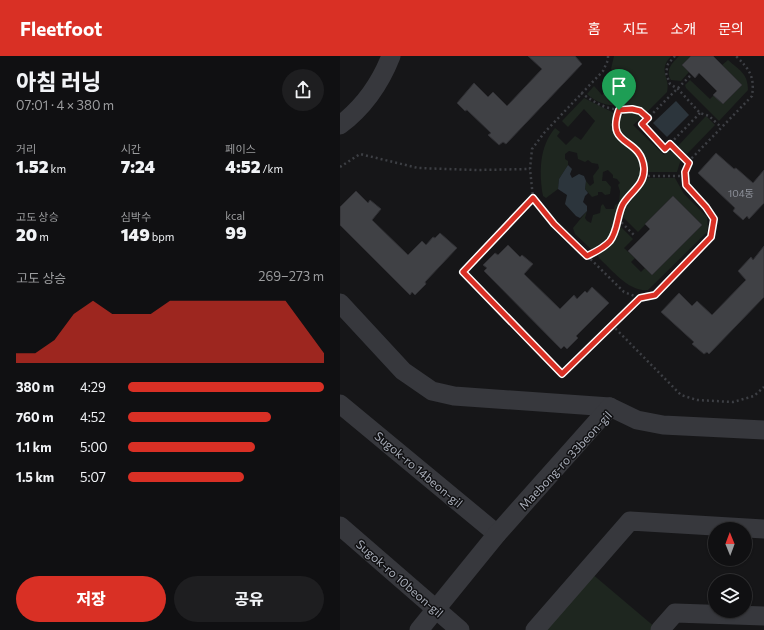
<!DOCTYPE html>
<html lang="ko">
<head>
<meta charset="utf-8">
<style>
  body { margin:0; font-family:Commissioner,"Noto Sans KR",sans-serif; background:#1e1e20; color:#f1f3f6; height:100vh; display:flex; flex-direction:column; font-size:15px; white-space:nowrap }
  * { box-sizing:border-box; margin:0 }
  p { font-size:13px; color:#9c9d9f }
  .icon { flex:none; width:22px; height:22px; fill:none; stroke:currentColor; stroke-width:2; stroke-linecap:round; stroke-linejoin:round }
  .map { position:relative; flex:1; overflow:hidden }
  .panel { display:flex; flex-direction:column; background:#101012; width:340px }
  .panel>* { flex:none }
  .needle { width:26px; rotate:359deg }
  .buttons { position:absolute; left:368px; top:466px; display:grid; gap:8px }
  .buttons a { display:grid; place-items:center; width:44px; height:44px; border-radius:50%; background:#101012; box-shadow:0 1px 3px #0004,0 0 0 1px #303032; font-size:20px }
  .pin { position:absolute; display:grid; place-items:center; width:34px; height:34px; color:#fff; margin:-41px -17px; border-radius:50% 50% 50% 0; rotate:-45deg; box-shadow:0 0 4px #0007 }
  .pin .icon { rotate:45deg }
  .round { display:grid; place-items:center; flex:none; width:42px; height:42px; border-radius:21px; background:#1e1e20 }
  .overview { display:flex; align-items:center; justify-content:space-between; height:68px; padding:0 16px }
  h1 { font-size:22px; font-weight:800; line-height:30px }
  .metrics { display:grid; grid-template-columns:repeat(3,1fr); gap:6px; height:68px; padding:4px 16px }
  .metrics div { display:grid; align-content:center }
  .metrics b { font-size:17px; font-weight:800 }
  .metrics small { font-size:11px; font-weight:400 }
  .metrics p { font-size:11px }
  .chart { height:112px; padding:8px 16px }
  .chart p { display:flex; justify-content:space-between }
  .chart svg { width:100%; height:72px; margin-top:4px; fill:#d93025; opacity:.7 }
  .primary-button { display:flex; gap:8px; margin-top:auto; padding:8px 16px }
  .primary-button a { flex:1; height:46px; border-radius:24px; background:#d93025; color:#fff; font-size:16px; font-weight:800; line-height:46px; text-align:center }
  .primary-button a+a { background:#1e1e20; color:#f1f3f6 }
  ul { padding:0 16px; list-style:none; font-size:13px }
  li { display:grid; grid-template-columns:64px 48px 1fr; align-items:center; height:30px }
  li i { height:10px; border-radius:5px; background:#d93025 }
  header { display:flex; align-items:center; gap:24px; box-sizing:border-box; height:56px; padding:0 20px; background:#d93025; color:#fff }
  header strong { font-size:19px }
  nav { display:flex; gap:22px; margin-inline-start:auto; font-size:14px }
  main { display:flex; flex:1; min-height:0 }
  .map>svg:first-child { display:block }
  .green { fill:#1e261f }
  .water { fill:#2c353c }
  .building { fill:#404145; stroke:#303034 }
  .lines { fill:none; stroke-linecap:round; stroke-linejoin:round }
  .path { stroke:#3d3f44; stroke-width:2.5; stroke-dasharray:2 3; stroke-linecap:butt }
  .minor { stroke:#37383d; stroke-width:19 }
  .route-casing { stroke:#fff; stroke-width:8 }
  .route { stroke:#d93025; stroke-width:5 }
  .labels { text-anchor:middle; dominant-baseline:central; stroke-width:3; stroke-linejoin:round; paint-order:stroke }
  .number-label { font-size:10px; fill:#8e929b }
  .street-label { font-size:12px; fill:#a8adb8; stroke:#111113 }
</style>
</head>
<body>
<header>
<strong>Fleetfoot</strong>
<nav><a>홈</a><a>지도</a><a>소개</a><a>문의</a></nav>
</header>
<main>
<section class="panel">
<div class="overview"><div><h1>아침 러닝</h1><p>07:01 · 4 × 380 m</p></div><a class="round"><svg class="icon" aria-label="share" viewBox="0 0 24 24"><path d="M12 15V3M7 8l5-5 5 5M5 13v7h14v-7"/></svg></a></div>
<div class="metrics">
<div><p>거리</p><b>1.52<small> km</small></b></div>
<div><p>시간</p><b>7:24</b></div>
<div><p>페이스</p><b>4:52<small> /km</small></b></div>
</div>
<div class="metrics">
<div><p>고도 상승</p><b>20<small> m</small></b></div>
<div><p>심박수</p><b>149<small> bpm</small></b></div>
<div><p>kcal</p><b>99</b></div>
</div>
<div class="chart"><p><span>고도 상승</span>269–273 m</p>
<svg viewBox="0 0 160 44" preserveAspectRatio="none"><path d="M0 44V38L10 38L20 30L30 14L40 6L50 14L60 14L70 14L80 6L90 6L100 6L110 6L120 6L130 6L140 6L150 22L160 38V44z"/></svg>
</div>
<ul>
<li><b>380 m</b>4:29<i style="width:100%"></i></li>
<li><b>760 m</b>4:52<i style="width:73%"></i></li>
<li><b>1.1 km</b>5:00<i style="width:65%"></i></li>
<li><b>1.5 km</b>5:07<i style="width:59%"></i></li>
</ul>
<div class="primary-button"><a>저장</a><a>공유</a></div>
</section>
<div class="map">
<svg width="424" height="574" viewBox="0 0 424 574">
  <rect width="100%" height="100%" fill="#161618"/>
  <g class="green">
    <path d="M274,0H331C317,15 331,22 327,36L306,57C294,42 269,59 247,38L254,30L262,39L280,22L271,13Z"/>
    <path d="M339,0H351L342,9L349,16L341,25L331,24C325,14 332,7 339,0Z"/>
    <path d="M388,4C399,14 408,17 408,34L379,65L346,32L345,29L350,24L370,43L374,39L383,48L402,29L382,9Z"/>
    <path d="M244,42L274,57C276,64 271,71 274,78C283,94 297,87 300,114C302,130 290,133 283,144C276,156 274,170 268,181C265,188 257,191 251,193L235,178L233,172L247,155L245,162L247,165L251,167L253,159L260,157L261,150L263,148L266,153H274L275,149L279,147L280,135L278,129L280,127L277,123L273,122V119L268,114L263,116L262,125H266L271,131L270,138L265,139L262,136H258V139L252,141L245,133L246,125L250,130L254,127L253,120L259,112L258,108L252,107L248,104L245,106L238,103L237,97L229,95L225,98V103L228,105V109L219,123L218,133L206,142L203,140C199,117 199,91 215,72L220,76L217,80L226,89L235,80L241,84L255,65L244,53L228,71L222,65Z"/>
    <path d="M288,55L299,56L301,59V62L293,69L324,99L329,95L336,98L341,103L337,116H308C304,110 305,100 300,93C295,87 287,85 282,80C273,72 279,60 288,55Z"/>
    <polygon points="366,60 375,69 347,98 338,90"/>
    <path d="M306,122H335L344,138L367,161L368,171L367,176L308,234C289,236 273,215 259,202L257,198C260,194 265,194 268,191C275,184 275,177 280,170L293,183L284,192L295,202L291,206L301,216L305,212L312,219L362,169L333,140L298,176L282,160V156L303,130Z"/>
    <polygon points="251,517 316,572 314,574 200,574"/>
  </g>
  <g class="water">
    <polygon points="336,45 349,59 327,81 313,67"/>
    <polygon points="228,109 232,113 230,118 232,122 239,118 244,120 246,125 245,133 248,137 245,140 243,146 247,150 247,155 240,162 236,160 225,148 227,139 218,133 219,123"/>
  </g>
  <g class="building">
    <polygon points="188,0 235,0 242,8 166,88 163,86 159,89 148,79 151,77 127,54 125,55 117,47 134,27 148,41 153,36 167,50 202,13"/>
    <polygon points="351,0 373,0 402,29 383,48 373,39 377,35 359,17 355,22 342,9"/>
    <polygon points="376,97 394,113 396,112 413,127 424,114 424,147 409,163 407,160 403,164 393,155 395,152 358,117"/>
    <polygon points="16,135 28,147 30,144 41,153 32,164 68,199 82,185 86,189 93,181 95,182 100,177 117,192 85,226 86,228 75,239 72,236 70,239 0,169 0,151"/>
    <polygon points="333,140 362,169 312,219 288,195 310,173 305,168"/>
    <polygon points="168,189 180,201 182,199 193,208 184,218 220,253 234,239 237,243 245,235 247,237 252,231 269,247 236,280 238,282 227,293 224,290 221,293 144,215 147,212 143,209 155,197 158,199"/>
    <polygon points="424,190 424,241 369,298 367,296 364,298 352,288 354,286 321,256 339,237 352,250 357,245 372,259 406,224 398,215 411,201 413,204"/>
  </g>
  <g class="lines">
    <g class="path">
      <path d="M268,0V4L263,15L204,77L192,93L190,113L193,142L214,167L284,236L300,242L315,239L371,181L374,163C370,156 347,132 346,128C343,119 347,111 351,103L412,40C415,20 409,13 396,0"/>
      <polyline points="335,0 328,8 326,17 330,28 338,33 360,57 369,60 381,71"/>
      <polyline points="350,20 302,68 325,93 360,57"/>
      <path d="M241,37C250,43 258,49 269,52C286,56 294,49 308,62"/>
      <polyline points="330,88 349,107"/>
      <polyline points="0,111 20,98 78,112 137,114 190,113"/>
      <polyline points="303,120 345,120"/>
      <polyline points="193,142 123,216 222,318 300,242"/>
      <polyline points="278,163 294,179"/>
      <path d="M247,200C255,196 264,192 270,185C278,175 277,159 283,148C291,135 305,129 304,112C301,80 265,92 279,54"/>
      <polyline points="272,269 341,339 357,344 393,346 414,340 424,331"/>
    </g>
    <g class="minor">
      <path d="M0,69C24,51 40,28 51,0"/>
      <polyline points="0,247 63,315 92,335 114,340 270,351"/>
      <polyline points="0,348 157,478"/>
      <polyline points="0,470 120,574"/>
      <polyline points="79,574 157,478 270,351 297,364 323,369 424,374"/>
      <polyline points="195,574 290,465 424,473"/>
      <polyline points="320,574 335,557 424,560"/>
    </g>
  </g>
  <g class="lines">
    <defs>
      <path id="route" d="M292,53L300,55L308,62L302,68L325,93L330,88L349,107L345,116L346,129L366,151L374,163L371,181L315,239L300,242L222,318L123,216L193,142L214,168L247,200C255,196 264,192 270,185C278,175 277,159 283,148C291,135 305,129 304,112C301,80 265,92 279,54Z"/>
    </defs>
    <use href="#route" class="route-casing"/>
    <use href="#route" class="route"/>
  </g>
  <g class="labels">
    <g class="number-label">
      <text x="401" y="137">104동</text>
    </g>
    <g class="street-label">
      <text transform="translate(225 404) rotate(-47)">Maebong-ro 33beon-gil</text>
      <text transform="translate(79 413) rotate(40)">Sugok-ro 14beon-gil</text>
      <text transform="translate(60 522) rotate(41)">Sugok-ro 10beon-gil</text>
    </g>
  </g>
</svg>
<div class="buttons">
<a><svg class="needle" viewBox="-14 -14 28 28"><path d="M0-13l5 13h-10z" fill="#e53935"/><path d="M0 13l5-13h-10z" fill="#9c9d9f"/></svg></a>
<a><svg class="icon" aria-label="layers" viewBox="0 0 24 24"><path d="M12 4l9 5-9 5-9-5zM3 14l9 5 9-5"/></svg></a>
</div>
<div class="pin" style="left:279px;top:54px;background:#1e9e55"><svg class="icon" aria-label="arrive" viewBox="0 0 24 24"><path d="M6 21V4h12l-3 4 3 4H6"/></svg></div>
</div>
</main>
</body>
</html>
